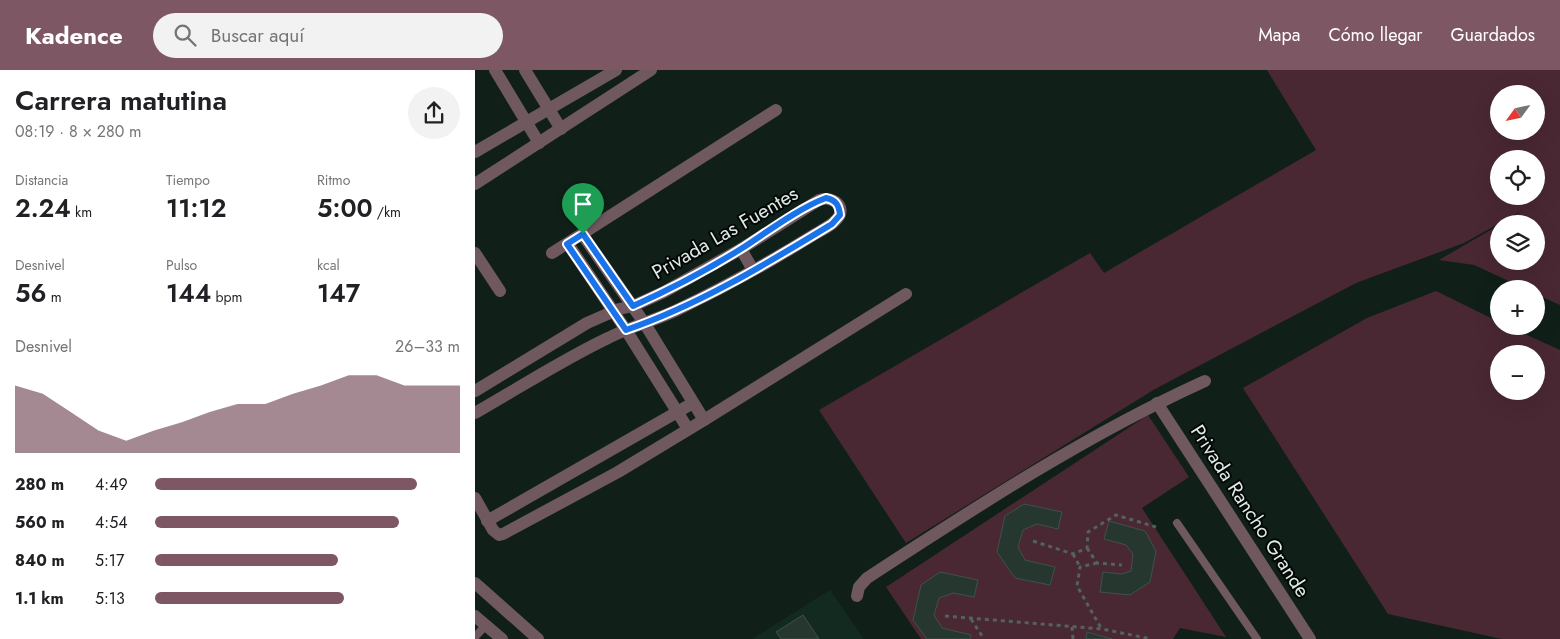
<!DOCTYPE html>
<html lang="es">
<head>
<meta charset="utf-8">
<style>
  body { margin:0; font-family:Jost,sans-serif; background:#f2f2f2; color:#202124; height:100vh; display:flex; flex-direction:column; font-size:19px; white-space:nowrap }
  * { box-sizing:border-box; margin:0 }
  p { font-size:16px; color:#757577 }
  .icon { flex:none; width:28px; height:28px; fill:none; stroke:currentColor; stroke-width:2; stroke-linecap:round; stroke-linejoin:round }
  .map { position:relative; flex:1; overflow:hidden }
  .sheet { display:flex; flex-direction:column; background:#fff; width:475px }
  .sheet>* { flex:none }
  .needle { width:32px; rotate:237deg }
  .tools { position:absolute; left:1015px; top:15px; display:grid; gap:10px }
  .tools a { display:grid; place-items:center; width:55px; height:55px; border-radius:50%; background:#fff; box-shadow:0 5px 20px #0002; font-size:25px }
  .pin { position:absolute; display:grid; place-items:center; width:42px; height:42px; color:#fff; margin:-51px -21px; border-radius:50% 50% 50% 0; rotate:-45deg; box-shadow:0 0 5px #0007 }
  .pin .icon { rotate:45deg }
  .round { display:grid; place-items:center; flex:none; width:52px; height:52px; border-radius:26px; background:#f2f2f2 }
  .summary { display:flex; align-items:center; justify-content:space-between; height:85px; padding:0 15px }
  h1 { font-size:28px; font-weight:600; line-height:38px }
  .figures { display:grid; grid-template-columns:repeat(3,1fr); gap:8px; height:85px; padding:5px 15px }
  .figures div { display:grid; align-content:center }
  .figures b { font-size:25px; font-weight:600 }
  .figures small { font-size:14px; font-weight:400 }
  .figures p { font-size:14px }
  .chart { height:140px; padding:10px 15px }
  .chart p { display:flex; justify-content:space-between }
  .chart svg { width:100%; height:90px; margin-top:5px; fill:#7e5765; opacity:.7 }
  ul { padding:0 15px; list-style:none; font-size:16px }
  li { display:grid; grid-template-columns:80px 60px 1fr; align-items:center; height:38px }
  li i { height:12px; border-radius:6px; background:#7e5765 }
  header { display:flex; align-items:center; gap:30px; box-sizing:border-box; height:70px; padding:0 25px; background:#7e5765; color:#fff }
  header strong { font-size:24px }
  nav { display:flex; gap:28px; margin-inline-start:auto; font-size:18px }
  .search { width:350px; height:45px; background:#f2f2f2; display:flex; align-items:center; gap:12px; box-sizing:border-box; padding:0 18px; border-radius:28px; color:#757577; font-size:19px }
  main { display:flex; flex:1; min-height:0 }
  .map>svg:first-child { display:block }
  .built { fill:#122a20 }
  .green { fill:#4a2833; fill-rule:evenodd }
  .building { fill:#263730; stroke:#3f5149 }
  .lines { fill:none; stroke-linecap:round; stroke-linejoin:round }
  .path { stroke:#53625b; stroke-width:3; stroke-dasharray:4 4; stroke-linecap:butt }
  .service { stroke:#70585f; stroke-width:8 }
  .minor { stroke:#70585f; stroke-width:12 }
  .tertiary { stroke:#70585f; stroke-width:12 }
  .route-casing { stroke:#fff; stroke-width:10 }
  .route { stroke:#1a73e8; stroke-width:6 }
  .labels { text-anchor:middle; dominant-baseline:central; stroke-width:4; stroke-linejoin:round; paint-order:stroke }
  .street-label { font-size:20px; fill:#e0ebe6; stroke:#030806 }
</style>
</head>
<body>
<header>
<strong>Kadence</strong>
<div class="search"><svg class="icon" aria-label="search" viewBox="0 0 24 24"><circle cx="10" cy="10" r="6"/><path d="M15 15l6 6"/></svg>Buscar aquí</div>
<nav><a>Mapa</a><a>Cómo llegar</a><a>Guardados</a></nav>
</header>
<main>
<section class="sheet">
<div class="summary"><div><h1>Carrera matutina</h1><p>08:19 · 8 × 280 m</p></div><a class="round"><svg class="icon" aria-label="share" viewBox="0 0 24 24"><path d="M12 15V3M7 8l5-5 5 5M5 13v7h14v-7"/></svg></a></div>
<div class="figures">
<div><p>Distancia</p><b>2.24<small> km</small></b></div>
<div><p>Tiempo</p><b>11:12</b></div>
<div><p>Ritmo</p><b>5:00<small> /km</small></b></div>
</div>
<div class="figures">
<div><p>Desnivel</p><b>56<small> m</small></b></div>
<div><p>Pulso</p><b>144<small> bpm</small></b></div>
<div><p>kcal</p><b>147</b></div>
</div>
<div class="chart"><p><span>Desnivel</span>26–33 m</p>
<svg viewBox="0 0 160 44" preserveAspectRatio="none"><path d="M0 44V11L10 15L20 24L30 33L40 38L50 33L60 29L70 24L80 20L90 20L100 15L110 11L120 6L130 6L140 11L150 11L160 11V44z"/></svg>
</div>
<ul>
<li><b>280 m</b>4:49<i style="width:86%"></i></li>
<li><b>560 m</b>4:54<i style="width:80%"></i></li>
<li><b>840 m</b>5:17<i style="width:60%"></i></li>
<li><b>1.1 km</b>5:13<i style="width:62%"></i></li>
</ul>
</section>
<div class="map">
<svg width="1085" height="569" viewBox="0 0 1085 569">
  <rect width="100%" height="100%" fill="#102019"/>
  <polygon class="built" points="355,520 389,569 277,569"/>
  <g class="green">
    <path d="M792,0H1085V235L1061,224V219H1051L999,195L964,190L1024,155V191H1061V154H1026L1050,139L989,173L881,213L680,319L431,473L344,340L615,183L629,203L841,80ZM1024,24H1061V61H1024ZM1024,89H1061V126H1024Z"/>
    <path d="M961,221L1024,252V256H1033L1085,280V569H1027L913,544L768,318L892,248ZM1024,284H1061V321H1024Z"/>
    <polygon points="673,345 714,407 667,438 751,567 705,558 698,569 446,569 411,517"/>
  </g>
  <g class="building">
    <polygon points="549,434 587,442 583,459 562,454 548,460 543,477 550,490 580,497 575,515 540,508 522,482 530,446"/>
    <polygon points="634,451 670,461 681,481 675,512 655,525 625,522 628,502 647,504 656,501 658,484 651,475 629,469"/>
    <polygon points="465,502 503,510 499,527 478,523 464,528 459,545 467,558 496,565 495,569 452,569 438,550 446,515"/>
    <polygon points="328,545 344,569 306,569 301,562"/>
    <polygon points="612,562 637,569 611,569"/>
  </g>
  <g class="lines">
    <g class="path">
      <polyline points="558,471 598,484 612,478 613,462 641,445 681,457"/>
      <polyline points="612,478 622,493 647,495"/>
      <polyline points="598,484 605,497"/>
      <polyline points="622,493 605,497 602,516 626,558"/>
      <polyline points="470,546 627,559 676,569"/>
      <polyline points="496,549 509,569"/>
      <polyline points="597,557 598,569"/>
    </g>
    <g class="service">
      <polyline points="702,453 782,569"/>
      <polyline points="0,567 11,555"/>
    </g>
    <g class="minor">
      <polyline points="20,0 64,73"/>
      <polyline points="50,0 86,59"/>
      <polyline points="0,82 141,0"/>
      <polyline points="0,114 176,0"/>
      <polyline points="107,164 170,254 229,350"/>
      <polyline points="93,174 151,260 213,359"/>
      <polyline points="266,179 278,200"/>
      <polyline points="0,183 25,221"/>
      <polyline points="77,183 301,40"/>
      <path d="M0,321L112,253L144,239L158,236L189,222L266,179L344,130C359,125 372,138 362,149C356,156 347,160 340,164C295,192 248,218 200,241C178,251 154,257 133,268C87,290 44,318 0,343"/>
      <polyline points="682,333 835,569"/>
      <polyline points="0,428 18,460 24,465 28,464 143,402 229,350 431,224"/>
      <polyline points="12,451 218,333"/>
      <path d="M382,526L384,517L392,508C501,437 611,365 730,311"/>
    </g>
    <g class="tertiary">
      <polyline points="0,513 63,569"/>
      <polyline points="0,546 27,569"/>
    </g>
  </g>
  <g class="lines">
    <defs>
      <path id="route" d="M351,128C361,130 364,135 365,145L357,154C291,194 224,235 151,260L92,174L108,164L158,236C196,219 234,199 269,177C292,162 326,137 351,128Z"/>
    </defs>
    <use href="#route" class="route-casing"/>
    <use href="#route" class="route"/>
  </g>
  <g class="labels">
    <g class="street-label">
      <text transform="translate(250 163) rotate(-30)">Privada Las Fuentes</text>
      <text transform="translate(775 441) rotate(57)">Privada Rancho Grande</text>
    </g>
  </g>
</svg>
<div class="tools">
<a><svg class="needle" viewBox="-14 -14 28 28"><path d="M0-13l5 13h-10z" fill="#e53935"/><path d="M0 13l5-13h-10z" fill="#757577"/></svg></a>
<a><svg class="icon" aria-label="locate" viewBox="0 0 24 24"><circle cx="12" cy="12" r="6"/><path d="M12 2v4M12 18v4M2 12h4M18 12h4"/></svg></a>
<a><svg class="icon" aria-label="layers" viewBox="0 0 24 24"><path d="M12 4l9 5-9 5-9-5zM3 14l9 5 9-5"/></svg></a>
<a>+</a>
<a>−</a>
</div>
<div class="pin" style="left:108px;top:164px;background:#1e9e55"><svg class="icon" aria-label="arrive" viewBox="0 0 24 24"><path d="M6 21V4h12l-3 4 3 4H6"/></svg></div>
</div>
</main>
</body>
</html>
